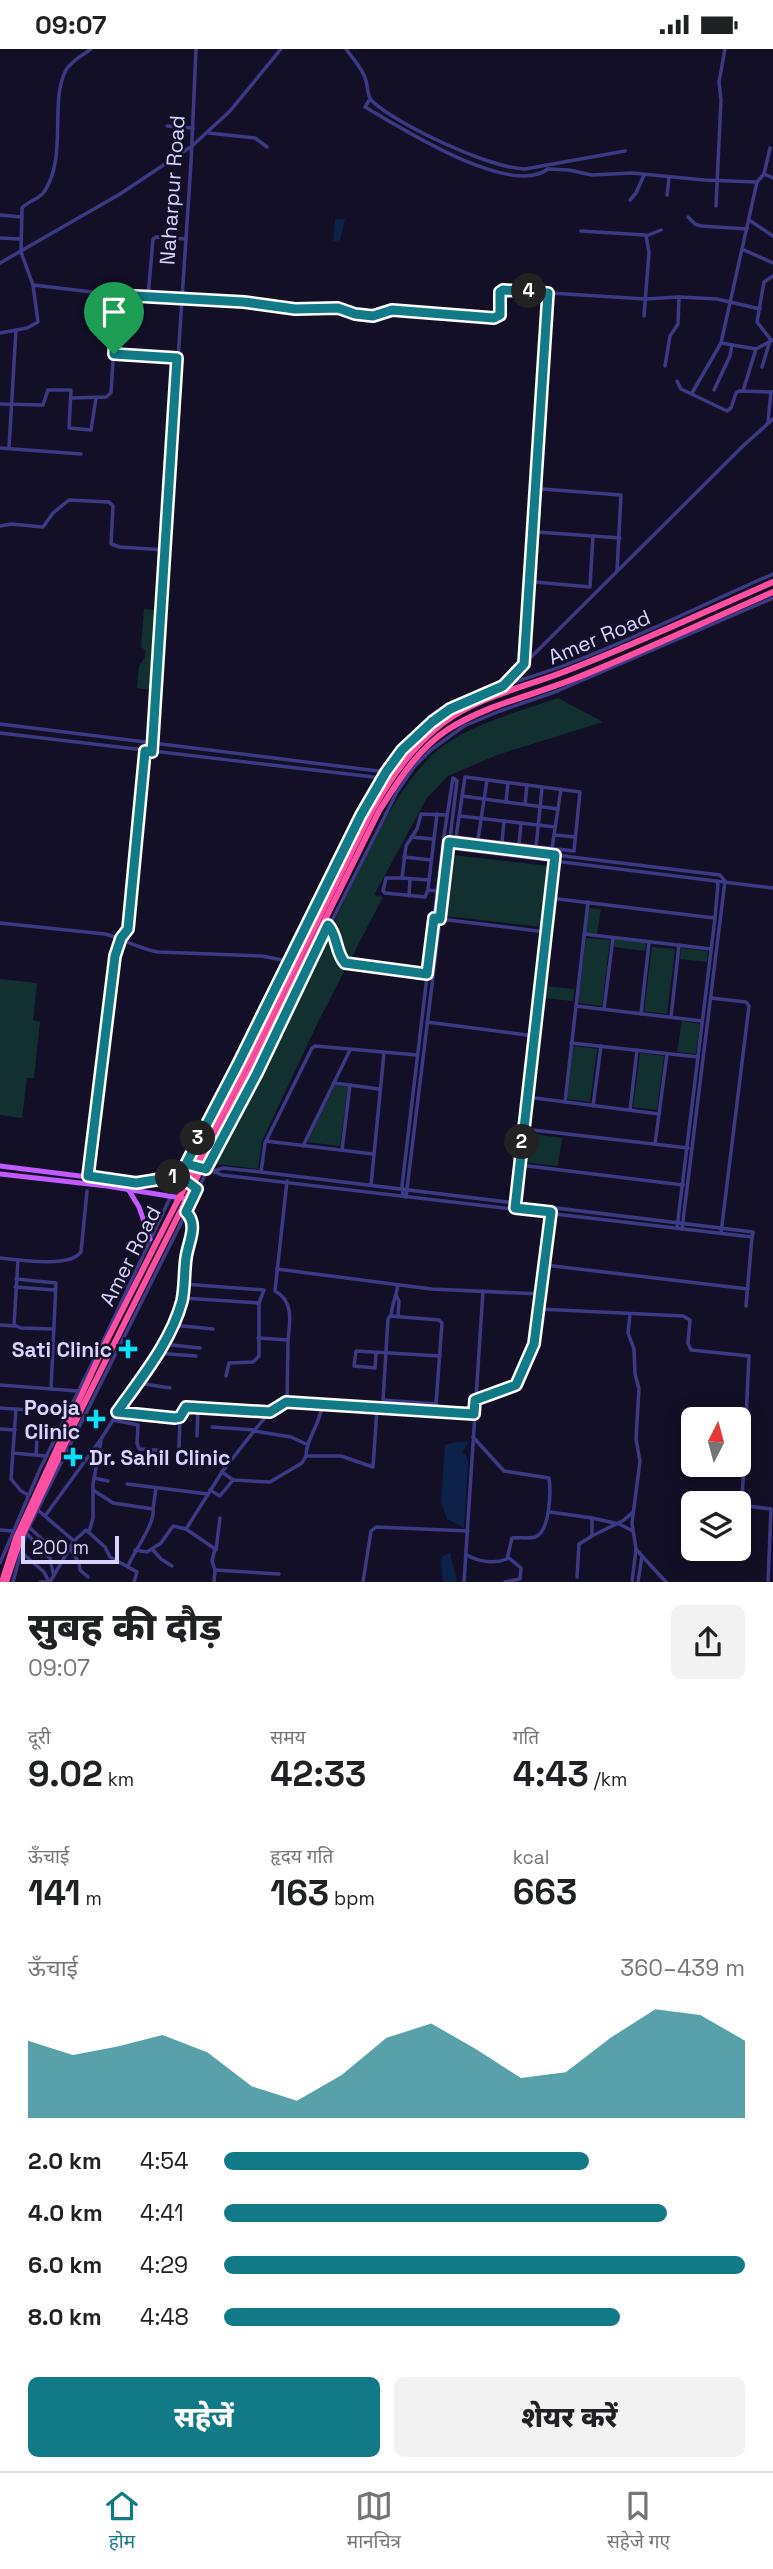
<!DOCTYPE html>
<html lang="hi">
<head>
<meta charset="utf-8">
<style>
  body { margin:0; font-family:"Space Grotesk","Noto Sans Devanagari",sans-serif; background:#f2f2f2; color:#202124; height:100vh; display:flex; flex-direction:column; font-size:26px; white-space:nowrap }
  * { box-sizing:border-box; margin:0 }
  p { font-size:23px; color:#757577 }
  .icon { flex:none; width:38px; height:38px; fill:none; stroke:currentColor; stroke-width:2; stroke-linecap:round; stroke-linejoin:round }
  .map { position:relative; height:1533px; overflow:hidden }
  .drawer { display:flex; flex-direction:column; background:#fff; flex:1 }
  .drawer>* { flex:none }
  .needle { width:46px; rotate:6deg }
  .fabs { position:absolute; left:681px; top:1358px; display:grid; gap:14px }
  .fabs a { display:grid; place-items:center; width:70px; height:70px; border-radius:10px; background:#fff; box-shadow:0 4px 18px #0003; font-size:35px }
  .scale { position:absolute; left:21px; bottom:18px; width:98px; box-sizing:border-box; padding-left:7px; border:4px solid #d9d4ff; border-top:0; font-size:19px; line-height:24px; white-space:nowrap; color:#d9d4ff; -webkit-text-stroke:5px #130f26; paint-order:stroke }
  .pin { position:absolute; display:grid; place-items:center; width:60px; height:60px; color:#fff; margin:-72px -30px; border-radius:50% 50% 50% 0; rotate:-45deg; box-shadow:0 0 7px #0007 }
  .pin .icon { rotate:45deg }
  .km { position:absolute; width:35px; height:35px; margin:-18px; border-radius:50%; background:#222; color:#fff; font-size:19px; line-height:35px; text-align:center }
  .round { display:grid; place-items:center; flex:none; width:74px; height:74px; border-radius:10px; background:#f2f2f2 }
  .summary { display:flex; align-items:center; justify-content:space-between; height:119px; padding:0 28px }
  h1 { font-size:38px; font-weight:800; line-height:52px }
  .figures { display:grid; grid-template-columns:repeat(3,1fr); gap:10px; height:119px; padding:7px 28px }
  .figures div { display:grid; align-content:center }
  .figures b { font-size:35px; font-weight:800 }
  .figures small { font-size:19px; font-weight:400 }
  .figures p { font-size:19px }
  .chart { height:196px; padding:14px 28px }
  .chart p { display:flex; justify-content:space-between }
  .chart svg { width:100%; height:126px; margin-top:7px; fill:#127987; opacity:.7 }
  .action { display:flex; gap:14px; margin-top:auto; padding:14px 28px }
  .action a { flex:1; height:80px; border-radius:10px; background:#127987; color:#fff; font-size:28px; font-weight:800; line-height:80px; text-align:center }
  .action a+a { background:#f2f2f2; color:#202124 }
  ul { padding:0 28px; list-style:none; font-size:23px }
  li { display:grid; grid-template-columns:112px 84px 1fr; align-items:center; height:52px }
  li i { height:18px; border-radius:9px; background:#127987 }
  .status { display:flex; justify-content:space-between; align-items:center; height:49px; padding:0 35px; background:#fff; direction:ltr }
  .status svg { height:19px; fill:currentColor }
  .tab-bar { display:flex; justify-content:space-around; align-items:center; height:98px; border-top:2px solid #e0e0e0; background:#fff; font-size:19px; color:#757577 }
  .tab-bar a { display:grid; justify-items:center; gap:4px }
  .tab-bar .active { color:#127987 }
  .map>svg:first-child { display:block }
  .green { fill:#12302f }
  .water { fill:#0c2248 }
  .lines { fill:none; stroke-linecap:round; stroke-linejoin:round }
  .minor { stroke:#3d3a85; stroke-width:3.5 }
  .major { stroke:#c25bff; stroke-width:5 }
  .highway { stroke:#ff4fa3; stroke-width:6 }
  .highway-bridge { stroke:#ff4fa3; stroke-width:6 }
  .route-casing { stroke:#fff; stroke-width:14 }
  .route { stroke:#127987; stroke-width:9 }
  .poi-dot { fill:#00e5ff; stroke:#130f26; stroke-width:2.5 }
  .labels { text-anchor:middle; dominant-baseline:central; stroke-width:5; stroke-linejoin:round; paint-order:stroke }
  .street-label { font-size:21px; fill:#d9d4ff; stroke:#130f26 }
  .poi-label { font-size:21px; font-weight:bold; fill:#d9d4ff; stroke:#130f26; text-anchor:end }
</style>
</head>
<body>
<div class="status"><b>09:07</b><svg viewBox="0 0 49 12"><path d="M0 12V9h3v3zM5 12V6h3v6zM10 12V3h3v9zM15 12V0h3v12zM26 1h20v11H26zM47 4h2v5h-2z"/></svg></div>
<div class="map">
<svg width="773" height="1533" viewBox="0 0 773 1533">
  <rect width="100%" height="100%" fill="#130f26"/>
  <g class="green">
    <polygon points="144,560 155,561 151,641 137,639 139,617 145,608 145,601 141,598"/>
    <path d="M558,649L603,673L497,706L448,727L427,749L374,846L383,848L319,971L262,1092L258,1120L215,1115C255,1034 295,952 335,871C361,819 391,746 432,706C462,677 519,663 558,649Z"/>
    <polygon points="452,806 549,817 542,878 445,867"/>
    <polygon points="588,859 601,860 597,885 585,884"/>
    <polygon points="586,889 610,891 602,957 578,954"/>
    <polygon points="615,890 646,894 645,902 614,898"/>
    <polygon points="652,898 675,900 667,965 644,962"/>
    <polygon points="681,899 708,902 707,913 680,910"/>
    <polygon points="0,930 37,934 33,971 40,973 34,1029 27,1029 22,1069 0,1066"/>
    <polygon points="543,937 574,940 573,952 542,949"/>
    <polygon points="682,972 700,975 696,1005 677,1003"/>
    <polygon points="573,997 597,1000 590,1053 567,1050"/>
    <polygon points="640,1004 664,1007 657,1061 633,1058"/>
    <polygon points="335,1036 348,1038 340,1097 307,1093"/>
    <polygon points="526,1084 562,1089 558,1117 523,1113"/>
  </g>
  <g class="water">
    <polygon points="335,170 345,170 340,191 333,193"/>
    <polygon points="455,1393 469,1393 462,1403 466,1406 468,1413 464,1479 447,1470 441,1452 445,1396"/>
    <polygon points="450,1504 457,1533 443,1533 441,1512 443,1507"/>
  </g>
  <g class="lines">
    <g class="minor">
      <path d="M346,0C353,10 364,21 366,32C368,39 367,47 372,52C397,76 492,120 525,120L625,102"/>
      <path d="M370,50L365,58C401,79 510,149 548,120"/>
      <polyline points="167,77 193,79"/>
      <polyline points="209,84 255,89 267,98"/>
      <polyline points="770,99 764,125 773,129"/>
      <polyline points="548,120 569,121 592,126 632,124 704,131 757,133 764,125"/>
      <polyline points="667,146 669,129"/>
      <polyline points="630,151 636,144 644,126"/>
      <polyline points="716,157 721,51 719,33 725,0"/>
      <polyline points="0,166 22,168"/>
      <polyline points="688,168 695,175 701,177 747,180"/>
      <polyline points="749,171 773,187"/>
      <polyline points="581,182 645,186"/>
      <polyline points="0,189 20,190"/>
      <polyline points="742,200 773,214"/>
      <polyline points="0,214 120,145 192,97 230,62 281,0"/>
      <polyline points="33,236 117,246 244,253 278,259 338,259 351,264 369,267 392,261 494,269 500,266 500,243 505,241 645,250 679,248 717,250 760,260"/>
      <polyline points="148,248 153,190 156,188 186,190"/>
      <polyline points="644,267 649,203 646,187 661,181"/>
      <path d="M0,284L27,279L38,273L33,236L21,203L22,159C28,152 38,151 44,143C68,108 49,52 66,21C71,12 83,6 91,0"/>
      <polyline points="99,289 114,282"/>
      <polyline points="771,291 757,273 764,233 773,227"/>
      <polyline points="721,294 757,133"/>
      <polyline points="114,305 177,309"/>
      <polyline points="665,317 670,287 678,275 679,248"/>
      <polyline points="762,318 769,295"/>
      <polyline points="677,332 681,340 727,362 731,359 736,344 739,342 773,343"/>
      <polyline points="714,341 730,307 732,296"/>
      <polyline points="743,342 756,300"/>
      <polyline points="692,344 721,294 756,300 773,291"/>
      <polyline points="71,349 106,348 111,344 117,246"/>
      <polyline points="0,355 43,356 48,341 71,341 69,379 91,381 96,349"/>
      <polyline points="768,373 771,343"/>
      <polyline points="0,399 81,405"/>
      <polyline points="9,399 16,281"/>
      <polyline points="0,477 11,475 43,478 53,464 69,451 109,453 113,457 111,495 120,498 165,501"/>
      <polyline points="537,483 620,489"/>
      <polyline points="593,487 590,538 535,533 540,442 542,440 621,446 617,522"/>
      <polyline points="524,613 548,244"/>
      <polyline points="504,635 744,396 773,370"/>
      <polyline points="0,675 386,723"/>
      <polyline points="0,684 382,729"/>
      <polyline points="152,703 191,114 196,0"/>
      <polygon points="465,728 580,743 574,802 456,788"/>
      <polyline points="462,747 558,760"/>
      <polyline points="506,753 508,734"/>
      <polyline points="525,755 527,736"/>
      <polyline points="460,767 555,778"/>
      <polyline points="554,786 575,788"/>
      <polyline points="411,788 433,790"/>
      <polyline points="448,793 720,826 725,832"/>
      <polyline points="502,793 504,772"/>
      <polyline points="519,795 521,774"/>
      <polyline points="477,797 487,731"/>
      <polyline points="536,798 542,739"/>
      <polyline points="449,799 773,839"/>
      <polyline points="551,806 561,740"/>
      <polyline points="404,808 431,811"/>
      <polyline points="402,829 429,831"/>
      <polyline points="428,840 437,765"/>
      <polyline points="437,842 428,841 425,848 385,844 383,842 386,829 402,829 406,797 417,780 421,765 446,766"/>
      <polyline points="409,847 410,830"/>
      <polyline points="550,849 714,869"/>
      <polyline points="440,870 546,883"/>
      <path d="M0,874L105,885C124,890 139,900 158,903L262,907L287,912"/>
      <path d="M328,877C339,888 336,903 345,914L427,925"/>
      <polyline points="584,885 711,900"/>
      <polyline points="312,911 397,743 414,718 431,701 464,677 500,662 555,643 773,549"/>
      <polyline points="711,949 746,953 749,957 721,1184"/>
      <polyline points="576,957 702,972"/>
      <polyline points="604,960 613,889"/>
      <polyline points="641,965 649,894"/>
      <polyline points="671,968 679,896"/>
      <polyline points="427,973 534,987"/>
      <polyline points="571,994 698,1008"/>
      <polyline points="334,1034 379,1040"/>
      <polyline points="527,1048 659,1065"/>
      <polyline points="565,1053 588,853"/>
      <polyline points="593,1057 601,997"/>
      <polyline points="630,1061 637,1001"/>
      <polyline points="524,1080 688,1099"/>
      <polyline points="266,1092 373,1105"/>
      <polyline points="655,1095 667,1005"/>
      <polyline points="303,1097 350,1001"/>
      <polyline points="342,1101 350,1036"/>
      <polyline points="520,1116 683,1136"/>
      <polyline points="207,1120 222,1126 752,1188 753,1184"/>
      <polyline points="214,1122 223,1119 261,1123 753,1183"/>
      <polyline points="261,1123 265,1094 312,999 315,997 417,1006"/>
      <polyline points="88,1127 115,907 121,889 128,880 145,702"/>
      <path d="M287,1132L275,1242C294,1252 290,1273 288,1291"/>
      <polyline points="371,1136 384,1004"/>
      <polyline points="403,1147 402,1137 443,793 453,729 457,732 406,1148"/>
      <polyline points="515,1154 555,806"/>
      <polyline points="551,1163 539,1260 683,1267 690,1271 688,1294 691,1301 749,1307 742,1453 747,1457 771,1460 768,1533"/>
      <polyline points="677,1179 715,869 718,835 716,832"/>
      <polyline points="682,1180 725,832"/>
      <path d="M0,1209C19,1211 70,1219 81,1203L87,1142"/>
      <polyline points="18,1211 14,1276 21,1279 53,1280"/>
      <polyline points="545,1216 748,1240"/>
      <polyline points="277,1220 431,1240 540,1245"/>
      <polyline points="16,1230 56,1234 51,1340"/>
      <polyline points="184,1235 264,1241 259,1254"/>
      <polyline points="15,1238 55,1241"/>
      <polyline points="396,1247 399,1252 398,1268"/>
      <polyline points="183,1249 259,1254 259,1307 253,1313 229,1314 226,1327"/>
      <polyline points="746,1257 752,1188"/>
      <polyline points="630,1265 628,1284 634,1300 635,1325 639,1340 636,1390 640,1412 632,1474 636,1500 642,1507 638,1533"/>
      <polygon points="390,1267 439,1271 442,1274 436,1355 383,1351 388,1270"/>
      <path d="M391,1267C392,1256 396,1247 398,1236"/>
      <polyline points="0,1276 15,1277"/>
      <polyline points="173,1276 213,1280"/>
      <polyline points="162,1295 200,1299"/>
      <polyline points="156,1304 196,1307"/>
      <polyline points="376,1304 375,1319 354,1317 356,1302 440,1307"/>
      <polyline points="138,1334 170,1339"/>
      <polyline points="0,1336 78,1342"/>
      <polyline points="475,1351 516,1336 534,1295 539,1260"/>
      <polyline points="286,1353 474,1365"/>
      <polyline points="436,1355 441,1359 463,1361"/>
      <polyline points="0,1359 28,1361"/>
      <polyline points="16,1360 11,1430 21,1442 28,1446"/>
      <polyline points="118,1363 175,1369 180,1368 186,1358 270,1363"/>
      <polyline points="113,1371 138,1376 137,1394 139,1400 168,1402"/>
      <polyline points="212,1378 255,1381"/>
      <polyline points="0,1380 15,1381"/>
      <polyline points="254,1382 291,1388 306,1395"/>
      <polyline points="197,1387 198,1358"/>
      <polyline points="179,1398 180,1368"/>
      <polyline points="13,1404 46,1407"/>
      <polyline points="36,1406 38,1375"/>
      <path d="M306,1407C306,1389 320,1377 322,1356"/>
      <polyline points="222,1423 233,1431"/>
      <polyline points="94,1429 108,1432"/>
      <polyline points="127,1435 208,1445"/>
      <polyline points="93,1441 113,1454 153,1460 156,1439"/>
      <polyline points="210,1441 220,1447 233,1431 270,1433 302,1414 306,1407 341,1407 373,1418 377,1360"/>
      <polyline points="39,1462 74,1492"/>
      <polyline points="550,1463 592,1469 592,1487 579,1495 577,1528"/>
      <polyline points="45,1467 101,1390 170,1282 183,1249 185,1211 192,1183 191,1169 186,1163"/>
      <polyline points="592,1469 619,1475 633,1482"/>
      <polyline points="30,1479 46,1494"/>
      <polyline points="0,1481 12,1482"/>
      <polyline points="89,1483 93,1469 93,1435 101,1392"/>
      <polyline points="26,1484 50,1509 53,1524"/>
      <polyline points="594,1486 624,1471 632,1464"/>
      <polyline points="70,1499 79,1514 80,1521 88,1528"/>
      <polyline points="152,1500 161,1510 172,1517"/>
      <polyline points="135,1501 147,1503 161,1494 173,1477 186,1480"/>
      <polyline points="216,1501 220,1469"/>
      <polyline points="20,1502 44,1523 49,1533"/>
      <path d="M467,1506C479,1513 495,1515 507,1510L512,1489C519,1488 528,1490 535,1488C550,1483 551,1443 549,1429L504,1422L473,1388"/>
      <polyline points="642,1507 666,1533"/>
      <path d="M0,1514L40,1420L105,1288L191,1104L239,1013L361,766C380,732 399,698 431,673C471,641 526,632 573,613C641,587 706,554 773,525"/>
      <path d="M128,1517C134,1502 156,1474 153,1459"/>
      <polyline points="215,1521 279,1525"/>
      <polyline points="13,1533 26,1484 309,918"/>
      <polyline points="40,1533 45,1533"/>
      <polyline points="50,1533 74,1492 86,1481 105,1498 110,1508 137,1523 134,1533"/>
      <polyline points="214,1533 215,1521 212,1512 215,1500 186,1480 222,1423 254,1382 273,1359 287,1352 288,1291 258,1289"/>
      <polyline points="363,1533 371,1482 376,1478 468,1482"/>
      <polyline points="464,1533 483,1242"/>
      <polyline points="505,1533 520,1530 521,1519 509,1509"/>
      <polyline points="632,1533 636,1500"/>
    </g>
    <g class="major">
      <polyline points="0,1117 136,1134 180,1127 197,1140"/>
      <polyline points="0,1125 107,1137 193,1151"/>
      <polyline points="139,1134 144,1130 186,1115"/>
      <polyline points="128,1140 139,1158 150,1190"/>
    </g>
    <g class="highway">
      <polyline points="303,881 316,872"/>
      <polyline points="309,918 312,900"/>
      <path d="M197,1115L373,760C392,727 412,698 443,674C479,647 526,638 566,622C636,595 704,563 773,533"/>
      <path d="M203,1116L379,762C398,732 417,701 447,681C484,657 530,647 571,631C639,604 706,572 773,543"/>
      <polyline points="2,1533 16,1489 104,1297 177,1153"/>
      <polyline points="6,1533 20,1491 80,1363 184,1155"/>
    </g>
    <g class="highway-bridge">
      <polyline points="177,1153 197,1115"/>
      <polyline points="184,1155 203,1116"/>
    </g>
  </g>
  <g class="lines">
    <defs>
      <path id="route" d="M503,241L548,244L524,615L503,637L450,660L432,673L402,701L386,723L361,766L239,1013L186,1115L206,1120L257,1024L328,876C338,887 335,903 345,914L427,925L434,869L440,870L449,793L555,806L515,1159L551,1163L534,1295L516,1336L475,1351L474,1365L286,1353L270,1363L186,1358L180,1368L175,1369L117,1363C141,1329 171,1293 182,1252C185,1238 184,1223 186,1209C188,1193 199,1176 186,1163L197,1140L180,1127L136,1134L88,1127L115,907L121,889L128,880L145,702L152,703L177,309L114,305L117,246L244,253L295,260L338,259L355,265L373,267L392,261L494,269L500,266V243Z"/>
    </defs>
    <use href="#route" class="route-casing"/>
    <use href="#route" class="route"/>
  </g>
  <g class="poi-dot">
    <path d="M124.5 1289.5h7v7h7v7h-7v7h-7v-7h-7v-7h7z"/>
    <path d="M92.5 1359.5h7v7h7v7h-7v7h-7v-7h-7v-7h7z"/>
    <path d="M69.5 1397.5h7v7h7v7h-7v7h-7v-7h-7v-7h7z"/>
  </g>
  <g class="labels">
    <g class="street-label">
      <text transform="translate(172 141) rotate(-86)">Naharpur Road</text>
      <text transform="translate(599 588) rotate(-23)">Amer Road</text>
      <text transform="translate(130 1207) rotate(-63)">Amer Road</text>
    </g>
    <g class="poi-label">
      <text x="112" y="1300">Sati Clinic</text>
      <text x="80" y="1358">Pooja<tspan x="80" dy="24">Clinic</tspan></text>
      <text x="89" y="1408" text-anchor="start">Dr. Sahil Clinic</text>
    </g>
  </g>
</svg>
<div class="fabs">
<a><svg class="needle" viewBox="-14 -14 28 28"><path d="M0-13l5 13h-10z" fill="#e53935"/><path d="M0 13l5-13h-10z" fill="#757577"/></svg></a>
<a><svg class="icon" aria-label="layers" viewBox="0 0 24 24"><path d="M12 4l9 5-9 5-9-5zM3 14l9 5 9-5"/></svg></a>
</div>
<div class="scale">200 m</div>
<div class="pin" style="left:114px;top:305px;background:#1e9e55"><svg class="icon" aria-label="arrive" viewBox="0 0 24 24"><path d="M6 21V4h12l-3 4 3 4H6"/></svg></div>
<b class="km" style="left:173px;top:1128px">1</b>
<b class="km" style="left:522px;top:1093px">2</b>
<b class="km" style="left:198px;top:1089px">3</b>
<b class="km" style="left:529px;top:242px">4</b>
</div>
<section class="drawer">
<div class="summary"><div><h1>सुबह की दौड़</h1><p>09:07</p></div><a class="round"><svg class="icon" aria-label="share" viewBox="0 0 24 24"><path d="M12 15V3M7 8l5-5 5 5M5 13v7h14v-7"/></svg></a></div>
<div class="figures">
<div><p>दूरी</p><b>9.02<small> km</small></b></div>
<div><p>समय</p><b>42:33</b></div>
<div><p>गति</p><b>4:43<small> /km</small></b></div>
</div>
<div class="figures">
<div><p>ऊँचाई</p><b>141<small> m</small></b></div>
<div><p>हृदय गति</p><b>163<small> bpm</small></b></div>
<div><p>kcal</p><b>663</b></div>
</div>
<div class="chart"><p><span>ऊँचाई</span>360–439 m</p>
<svg viewBox="0 0 160 44" preserveAspectRatio="none"><path d="M0 44V17L10 22L20 19L30 15L40 21L50 33L60 38L70 29L80 16L90 11L100 20L110 30L120 28L130 16L140 6L150 8L160 17V44z"/></svg>
</div>
<ul>
<li><b>2.0 km</b>4:54<i style="width:70%"></i></li>
<li><b>4.0 km</b>4:41<i style="width:85%"></i></li>
<li><b>6.0 km</b>4:29<i style="width:100%"></i></li>
<li><b>8.0 km</b>4:48<i style="width:76%"></i></li>
</ul>
<div class="action"><a>सहेजें</a><a>शेयर करें</a></div>
</section>
<nav class="tab-bar">
<a class="active"><svg class="icon" aria-label="home" viewBox="0 0 24 24"><path d="M3 11l9-7 9 7M6 9v11h12V9"/></svg>होम</a>
<a><svg class="icon" aria-label="map" viewBox="0 0 24 24"><path d="M3 6l6-2 6 2 6-2v14l-6 2-6-2-6 2zM9 4v14M15 6v14"/></svg>मानचित्र</a>
<a><svg class="icon" aria-label="saved" viewBox="0 0 24 24"><path d="M7 4h10v16l-5-4-5 4z"/></svg>सहेजे गए</a>
</nav>
</body>
</html>
